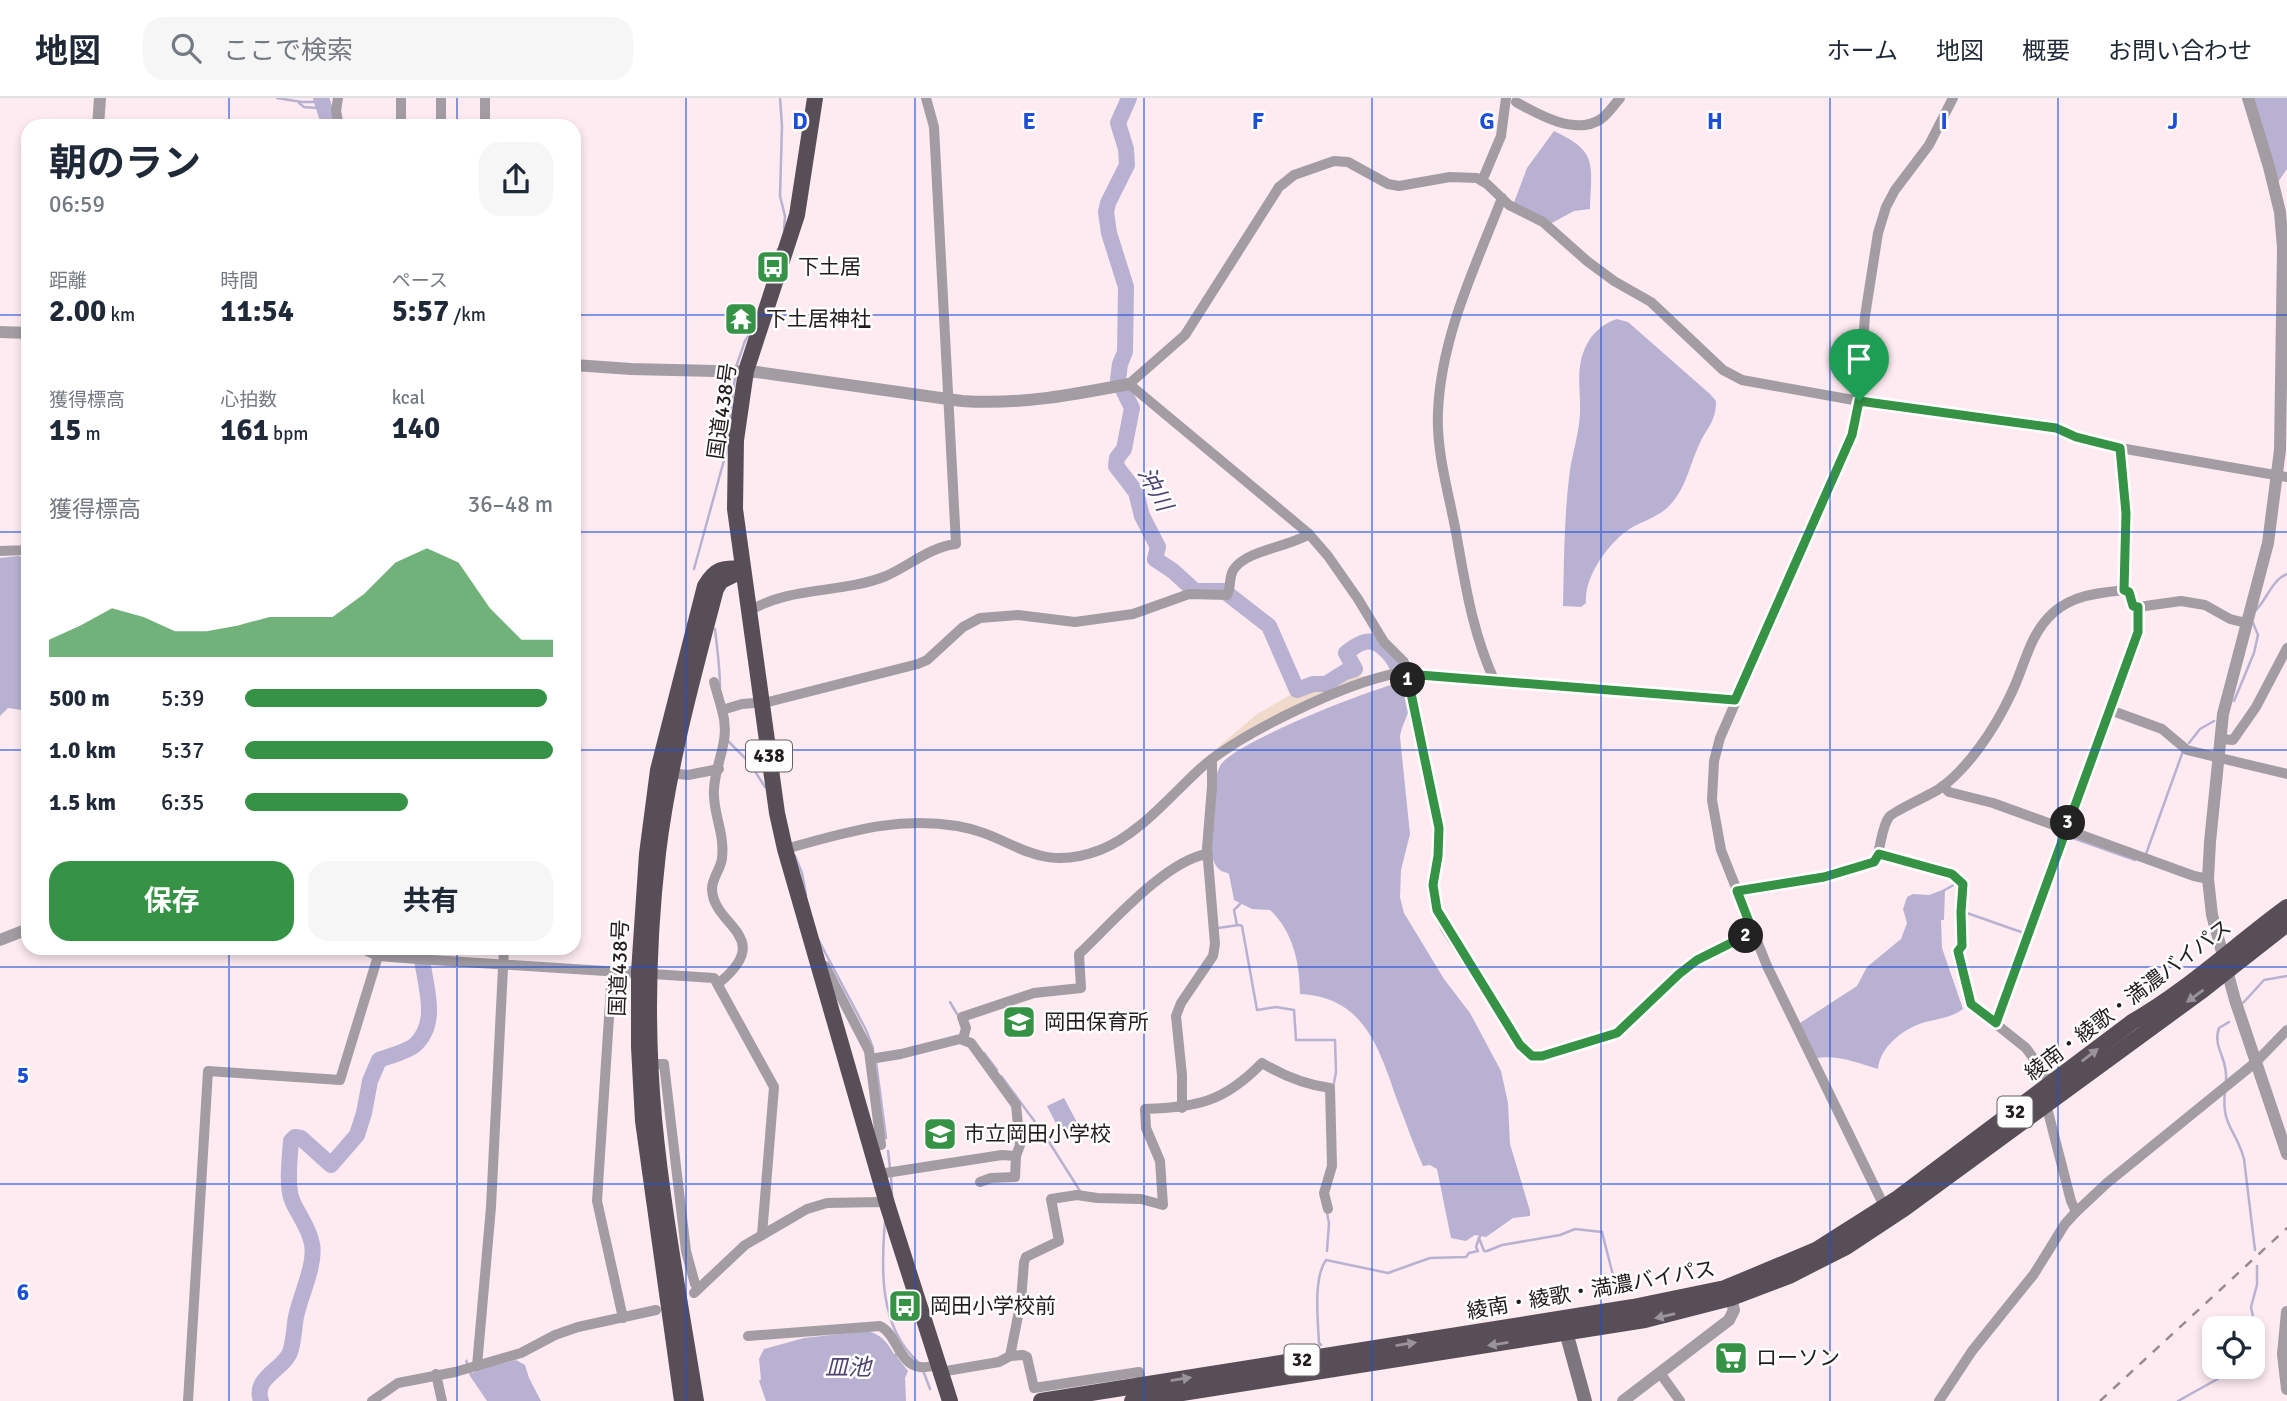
<!DOCTYPE html>
<html lang="ja">
<head>
<meta charset="utf-8">
<style>
  body { margin:0; font-family:Signika,"Noto Sans JP",sans-serif; background:#f6f6f7; color:#1f2937; height:100vh; display:flex; flex-direction:column; font-size:26px; white-space:nowrap }
  * { box-sizing:border-box; margin:0 }
  p { font-size:23px; color:#747a83 }
  .icon { flex:none; width:38px; height:38px; fill:none; stroke:currentColor; stroke-width:2; stroke-linecap:round; stroke-linejoin:round }
  .map { position:relative; flex:1; overflow:hidden }
  .sheet { position:absolute; left:21px; top:21px; width:560px; height:836px; display:flex; flex-direction:column; background:#fff; border-radius:21px; box-shadow:0 4px 10px #0003 }
  .sheet>* { flex:none }
  .fabs { position:absolute; left:2202px; top:1218px; display:grid; gap:14px }
  .fabs a { display:grid; place-items:center; width:63px; height:63px; border-radius:14px; background:#fff; box-shadow:0 4px 10px #0003; font-size:35px }
  .pin { position:absolute; display:grid; place-items:center; width:60px; height:60px; color:#fff; margin:-72px -30px; border-radius:50% 50% 50% 0; rotate:-45deg; box-shadow:0 0 7px #0007 }
  .pin .icon { rotate:45deg }
  .km { position:absolute; width:35px; height:35px; margin:-18px; border-radius:50%; background:#222; color:#fff; font-size:19px; line-height:35px; text-align:center }
  .round { display:grid; place-items:center; flex:none; width:74px; height:74px; border-radius:21px; background:#f6f6f7 }
  .summary { display:flex; align-items:center; justify-content:space-between; height:119px; padding:0 28px }
  h1 { font-size:38px; font-weight:700; line-height:52px }
  .figures { display:grid; grid-template-columns:repeat(3,1fr); gap:10px; height:119px; padding:7px 28px }
  .figures div { display:grid; align-content:center }
  .figures b { font-size:30px; font-weight:700 }
  .figures small { font-size:19px; font-weight:400 }
  .figures p { font-size:19px }
  .chart { height:196px; padding:14px 28px }
  .chart p { display:flex; justify-content:space-between }
  .chart svg { width:100%; height:126px; margin-top:7px; fill:#369244; opacity:.7 }
  .primary-button { display:flex; gap:14px; margin-top:auto; padding:14px 28px }
  .primary-button a { flex:1; height:80px; border-radius:21px; background:#369244; color:#fff; font-size:28px; font-weight:700; line-height:80px; text-align:center }
  .primary-button a+a { background:#f6f6f7; color:#1f2937 }
  ul { padding:0 28px; list-style:none; font-size:23px }
  li { display:grid; grid-template-columns:112px 84px 1fr; align-items:center; height:52px }
  li i { height:18px; border-radius:9px; background:#369244 }
  header { display:flex; align-items:center; gap:42px; box-sizing:border-box; height:98px; padding:0 35px; background:#fff; border-bottom:2px solid #e0e1e3 }
  header strong { font-size:33px }
  nav { display:flex; gap:38px; margin-inline-start:auto; font-size:24px }
  .search { width:490px; height:63px; background:#f6f6f7; display:flex; align-items:center; gap:18px; box-sizing:border-box; padding:0 24px; border-radius:21px; color:#747a83; font-size:26px }
  .map>svg:first-child { display:block }
  .green { fill:#f0dacc }
  .water { fill:#b8b1d1 }
  .lines { fill:none; stroke-linecap:round; stroke-linejoin:round }
  .stream { stroke:#b8b1d1; stroke-width:2.5 }
  .river { stroke:#b8b1d1; stroke-width:16 }
  .minor { stroke:#a39da3; stroke-width:10 }
  .tertiary { stroke:#a39da3; stroke-width:12 }
  .secondary { stroke:#7d767e; stroke-width:14 }
  .trunk { stroke:#584e58; stroke-width:16 }
  .rail { stroke:#978b8f; stroke-width:2.5; stroke-dasharray:9 9; stroke-linecap:butt }
  .oneway { fill:#9a949a }
  .route-casing { stroke:#fff; stroke-width:14 }
  .route { stroke:#369244; stroke-width:9 }
  .grid { fill:none; stroke:#1d4ed8; stroke-width:2; stroke-opacity:0.55 }
  .labels { text-anchor:middle; dominant-baseline:central; stroke-width:5; stroke-linejoin:round; paint-order:stroke }
  .shield { fill:#fdfdfd; stroke:#646061; stroke-width:2 }
  .shield-label { font-size:19px; font-weight:bold; fill:#221c1e }
  .poi-label { font-size:21px; fill:#221c1e; stroke:#fdfdfd; text-anchor:start }
  .street-label { font-size:21px; fill:#221c1e; stroke:#fdfdfd }
  .water-label { font-size:23px; font-style:italic; fill:#4e4370; stroke:#fdfdfd }
  .grid-label { font-size:23px; text-anchor:middle; font-weight:bold; fill:#1d4ed8; stroke:#fdfdfd; stroke-width:5; stroke-linejoin:round; paint-order:stroke }
</style>
</head>
<body>
<header>
<strong>地図</strong>
<div class="search"><svg class="icon" aria-label="search" viewBox="0 0 24 24"><circle cx="10" cy="10" r="6"/><path d="M15 15l6 6"/></svg>ここで検索</div>
<nav><a>ホーム</a><a>地図</a><a>概要</a><a>お問い合わせ</a></nav>
</header>
<div class="map">
<svg width="2287" height="1303" viewBox="0 0 2287 1303">
  <rect width="100%" height="100%" fill="#fdebf1"/>
  <polygon class="green" points="1380,577 1240,638 1204,661 1257,616 1292,596 1314,588 1327,588 1339,580"/>
  <g class="water">
    <polygon points="2253,0 2287,0 2287,71 2278,84"/>
    <path d="M1554,33C1599,54 1591,66 1590,111L1574,113L1550,126L1513,107L1527,70Z"/>
    <path d="M1617,221L1628,224L1710,296L1716,303C1716,324 1707,329 1699,347C1689,368 1686,392 1668,409C1658,419 1643,423 1631,430C1609,444 1584,478 1586,505L1581,509L1563,508C1564,465 1564,422 1569,380C1571,359 1579,337 1580,316C1581,293 1575,270 1586,248C1592,235 1604,225 1617,221Z"/>
    <polygon points="18,458 28,460 28,613 8,610 0,618 0,460"/>
    <path d="M1398,585L1401,596L1408,595C1412,618 1403,620 1400,639L1410,736L1401,772L1400,799L1404,815L1444,881L1470,915L1501,973L1508,1005L1510,1046L1530,1113V1118L1513,1120L1486,1139L1475,1137L1466,1143L1451,1140L1437,1071L1430,1067L1423,1068C1414,1048 1407,1028 1399,1007C1380,955 1367,899 1300,896C1300,866 1293,833 1270,812L1252,811L1234,802L1229,776C1226,774 1222,774 1220,772C1207,761 1212,741 1213,727C1214,709 1212,684 1220,668C1232,645 1369,592 1398,585Z"/>
    <path d="M1945,791L1944,822H1941L1942,850L1963,911C1952,920 1935,921 1922,925C1902,932 1880,949 1878,971C1858,965 1838,957 1817,960L1800,925L1857,888L1867,869L1901,841L1907,825L1903,811L1907,799L1913,796L1929,797Z"/>
    <polygon points="1064,1000 1079,1028 1062,1037 1047,1008"/>
    <path d="M867,1233C881,1236 887,1244 894,1256L898,1253L900,1257L897,1259L908,1273L905,1280L906,1303H766L759,1283L761,1281L759,1261L764,1251L804,1240Z"/>
    <polygon points="467,1261 472,1275 482,1270 516,1262 525,1267 529,1280 541,1303 487,1303 470,1278 465,1263"/>
  </g>
  <g class="lines">
    <g class="stream">
      <polyline points="277,0 302,4 323,4"/>
      <polyline points="780,0 782,28 780,98 785,118 784,132"/>
      <polyline points="299,5 304,9 317,10 323,4"/>
      <polyline points="769,178 778,151"/>
      <polyline points="736,269 745,243 751,234"/>
      <polyline points="694,471 726,355 735,279"/>
      <path d="M2256,512C2267,501 2272,482 2287,476"/>
      <path d="M715,531C717,550 720,569 720,589"/>
      <polyline points="2234,603 2254,555 2258,537 2253,525"/>
      <polyline points="728,643 749,664 765,689"/>
      <polyline points="2189,645 2200,631 2214,623"/>
      <polyline points="2070,739 2135,762"/>
      <polyline points="2146,756 2183,653"/>
      <polyline points="795,758 802,775 806,797"/>
      <polyline points="1943,793 1957,785"/>
      <polyline points="1964,814 2024,835"/>
      <polyline points="1237,827 1234,812 1241,805"/>
      <polyline points="1218,830 1239,827 1242,828 1257,912 1276,909 1294,912 1296,942 1335,942 1336,974 1333,990"/>
      <polyline points="818,841 866,932 873,950"/>
      <polyline points="950,904 957,916"/>
      <polyline points="2243,905 2264,882 2287,878"/>
      <polyline points="984,955 997,972"/>
      <polyline points="876,964 886,1040"/>
      <polyline points="1001,978 1044,1036 1080,1093"/>
      <path d="M2226,983C2228,959 2212,949 2219,930L2229,924"/>
      <path d="M2225,993C2221,1028 2236,1031 2244,1061L2255,1152"/>
      <polyline points="888,1053 890,1070"/>
      <polyline points="891,1077 892,1097"/>
      <polyline points="1327,1115 1329,1125 1327,1153"/>
      <path d="M885,1123C881,1171 879,1229 918,1264"/>
      <polyline points="1482,1135 1479,1140 1484,1153 1487,1153 1502,1147 1560,1137 1575,1131 1602,1134 1617,1193"/>
      <path d="M1321,1247L1319,1245C1318,1223 1313,1180 1326,1162L1388,1175L1430,1160L1466,1159L1469,1155L1478,1153L1476,1149L1479,1140"/>
      <polyline points="2252,1261 2260,1253 2251,1209 2257,1187 2257,1168"/>
      <polyline points="924,1275 930,1291"/>
      <polyline points="2178,1303 2239,1269"/>
    </g>
    <g class="river">
      <polyline points="321,0 330,28"/>
      <path d="M1129,0L1118,25L1126,51L1127,67L1108,105L1106,114L1109,135L1126,189L1125,254L1120,266L1118,282L1132,310L1124,351L1117,360L1116,368L1136,394L1142,418L1158,449L1155,461L1173,473L1195,493H1224L1269,528L1297,592L1313,586H1326L1345,574L1355,571L1346,555C1351,551 1356,547 1362,545C1377,538 1393,558 1398,570"/>
      <polyline points="1387,607 1403,591 1402,582"/>
      <path d="M261,1303C252,1278 287,1271 291,1251C294,1240 294,1229 296,1219C300,1198 316,1167 312,1146C309,1129 298,1117 292,1102C286,1088 290,1058 291,1043L295,1039L301,1040L331,1067L357,1037L364,1015L370,983L379,962C389,958 407,954 415,947C442,922 422,882 421,850"/>
    </g>
    <g class="minor">
      <polyline points="338,0 336,13 339,28"/>
      <path d="M1516,4C1539,17 1576,38 1601,21C1608,16 1614,7 1620,0"/>
      <polyline points="401,28 401,0"/>
      <polyline points="441,28 441,0"/>
      <polyline points="485,28 485,0"/>
      <polyline points="1482,83 1501,38 1506,0"/>
      <polyline points="0,453 28,452"/>
      <polyline points="2138,509 2181,503 2205,507 2230,521 2246,525"/>
      <path d="M749,513C791,488 841,496 886,478C909,468 930,449 956,446L934,29L926,0"/>
      <polyline points="714,584 722,612"/>
      <path d="M1495,584C1473,536 1466,491 1457,440C1450,399 1436,356 1438,314C1441,239 1475,169 1502,100"/>
      <polyline points="2110,612 2162,631 2187,652 2287,676"/>
      <polyline points="2220,641 2233,642 2256,609 2287,550"/>
      <polyline points="670,675 688,677 719,671"/>
      <polyline points="1943,688 1949,694 1993,705 2194,778 2208,781"/>
      <path d="M785,751C845,735 894,718 957,728C1013,737 1035,777 1100,752C1138,738 1172,696 1202,669C1243,634 1345,585 1398,575L1735,602"/>
      <polyline points="1879,756 1924,770 1952,776 1963,786 1961,814 1962,848 1958,853 1971,906 2026,950 2052,986"/>
      <path d="M1737,793L1824,779L1874,764C1882,751 1880,732 1889,719C1892,714 1930,697 1939,691C1968,671 1995,630 2010,598C2025,569 2028,537 2054,514C2074,497 2098,495 2124,492"/>
      <polyline points="1753,834 1697,862 1679,876 1617,935 1542,958 1533,958 1525,953 1445,830 1437,812 1433,787 1438,758 1439,730 1435,706 1404,564 1384,544 1358,501 1328,458 1308,435 1129,286 1185,237 1279,89 1294,77 1334,63 1348,64 1388,86 1399,88 1450,79 1477,80 1487,86 1509,107 1543,124 1587,163 1614,183 1651,204 1723,272 1742,282 1859,303 2056,330 2076,339 2120,350 2287,379"/>
      <polyline points="360,850 378,858 417,861 714,880 774,989 762,1137"/>
      <polyline points="825,868 869,953 881,1047 871,1050"/>
      <polyline points="612,873 597,1103 623,1220"/>
      <path d="M719,885C776,838 713,829 712,791C712,780 721,771 722,760C725,734 712,714 714,691C716,661 731,643 722,612L742,606L768,604L918,566L927,562L963,529L980,520L1018,517L1075,524L1133,516L1189,496L1227,497C1232,488 1228,479 1234,471C1247,452 1289,449 1309,436"/>
      <polyline points="1996,925 2138,534 2138,509 2133,508 2129,494 2124,492 2126,415 2120,350"/>
      <path d="M963,941L966,930L962,919L1034,895L1081,890L1079,856C1111,826 1165,763 1207,756"/>
      <polyline points="870,961 901,956 960,941 971,945 1016,1007 1020,1047 1016,1058"/>
      <polyline points="651,966 664,966 686,1153 695,1186 699,1190"/>
      <polyline points="2046,1006 2071,1103 2076,1114"/>
      <polyline points="1182,1010 1182,977 1176,918 1181,905 1213,858 1215,846 1207,750 1212,689 1212,661"/>
      <polyline points="879,1076 1002,1057 1016,1058 1015,1079 991,1080 980,1084"/>
      <polyline points="1887,1114 1767,868 1721,752 1712,702 1714,663 1720,640 1852,337 1859,303 1865,218 1878,135 1886,109 1895,92 1929,47 1953,0"/>
      <polyline points="694,1195 745,1147 807,1111 827,1105 881,1104 888,1109"/>
      <path d="M748,1238L880,1228C897,1236 899,1267 920,1269C926,1270 932,1268 938,1267"/>
      <path d="M1010,1258L1021,1203L1024,1164L1026,1159L1059,1143L1051,1101L1077,1097L1097,1100L1141,1101L1163,1107L1160,1063L1146,1030L1145,1011C1198,1009 1224,1004 1262,965C1282,977 1306,987 1330,990L1332,1068L1324,1095L1328,1111"/>
      <polyline points="477,1268 491,1109 504,850"/>
      <polyline points="940,1274 999,1264 1010,1258 1023,1257 1027,1259 1034,1290 1139,1274 1140,1278"/>
      <polyline points="1660,1275 1680,1303"/>
      <polyline points="436,1276 442,1303"/>
      <polyline points="188,1303 208,973 340,982 378,858"/>
      <polyline points="372,1303 398,1285 455,1274 521,1255 555,1237 578,1229 656,1212"/>
      <polyline points="1939,1303 1972,1253 2034,1176 2065,1126 2076,1114 2107,1085 2256,964 2287,932"/>
    </g>
    <g class="tertiary">
      <polyline points="2248,0 2269,69 2280,114 2283,150 2280,352 2268,445 2223,616 2210,744 2208,781 2212,817 2235,902 2287,1056"/>
      <polyline points="98,28 100,0"/>
      <polyline points="0,234 28,235"/>
      <path d="M574,267L631,271L757,274L962,303C1020,307 1072,297 1129,286"/>
      <polyline points="0,842 28,831"/>
      <polyline points="2287,1214 2283,1256 2287,1291"/>
      <polyline points="1623,1303 1729,1222 1734,1212 1731,1200"/>
    </g>
    <polyline class="secondary" points="1563,1223 1585,1303"/>
    <g class="trunk">
      <polyline points="815,0 797,117 746,273 736,342 735,411 777,715 785,751 888,1109 950,1303"/>
      <path d="M682,1303L643,1023L639,949V874L647,756L658,672L705,488C715,471 723,469 742,471"/>
      <path d="M696,1303C681,1209 663,1115 654,1020C646,932 648,842 658,755C669,665 693,579 716,491L721,483L737,475"/>
      <path d="M1041,1303L1633,1209L1725,1190L1816,1152L1898,1100L2132,924C2188,892 2235,847 2287,809"/>
      <polyline points="1132,1303 1645,1222 1731,1200 1789,1178 1846,1149 1905,1110 2203,892 2287,826"/>
    </g>
    <polyline class="rail" points="2100,1303 2287,1130"/>
  </g>
  <defs><path id="oneway-solid" d="M-6-.8H1V-3.2L6.5 0L1 3.2V.8H-6Z" transform="scale(1.75)"/></defs>
  <g class="oneway">
    <use href="#oneway-solid" transform="translate(2195 898) rotate(144)"/>
    <use href="#oneway-solid" transform="translate(2090 957) rotate(-38)"/>
    <use href="#oneway-solid" transform="translate(1665 1218) rotate(167)"/>
    <use href="#oneway-solid" transform="translate(1406 1246) rotate(-9)"/>
    <use href="#oneway-solid" transform="translate(1498 1246) rotate(171)"/>
    <use href="#oneway-solid" transform="translate(1181 1281) rotate(-9)"/>
  </g>
  <g class="lines">
    <defs>
      <polygon id="route" points="1859,303 2056,330 2076,339 2120,350 2126,415 2124,492 2129,494 2133,508 2138,509 2138,534 1996,925 1971,906 1958,853 1962,848 1961,814 1963,786 1952,776 1879,756 1874,764 1824,779 1737,793 1753,834 1697,862 1679,876 1617,935 1542,958 1532,958 1520,947 1437,812 1433,787 1438,758 1439,730 1407,576 1735,602 1852,337"/>
    </defs>
    <use href="#route" class="route-casing"/>
    <use href="#route" class="route"/>
  </g>
  <path class="grid" d="M229,0V28M457,0V28M686,0V1303M915,0V1303M1144,0V1303M1372,0V1303M1601,0V1303M1830,0V1303M2058,0V1303M0,217H28M574,217H2287M0,434H28M574,434H2287M0,652H28M574,652H2287M229,850V1303M457,850V1303M0,869H2287M0,1086H2287"/>
  <defs>
    <symbol id="bus-square" viewBox="-11 -11 22 22"><rect x="-9" y="-9" width="18" height="18" rx="4" fill="#369244" stroke="#fdfdfd"/><path d="M-5-6H5V4H4V6H2V4H-2V6H-4V4H-5ZM-3.5-4V0h7V-4ZM-3.5 1.2v1.5H-2V1.2ZM2 1.2v1.5H3.5V1.2Z" fill="#fff"/></symbol>
    <symbol id="temple-square" viewBox="-11 -11 22 22"><rect x="-9" y="-9" width="18" height="18" rx="4" fill="#369244" stroke="#fdfdfd"/><path d="M0-6L5-2H3V0L6.5 2.5H4V6H1.5V3h-3V6H-4V2.5H-6.5L-3 0V-2H-5Z" fill="#fff"/></symbol>
    <symbol id="school-square" viewBox="-11 -11 22 22"><rect x="-9" y="-9" width="18" height="18" rx="4" fill="#369244" stroke="#fdfdfd"/><path d="M0-5L7-2L0 1L-7-2ZM-4 1L0 2.5L4 1V4Q0 6-4 4Z" fill="#fff"/></symbol>
    <symbol id="supermarket-square" viewBox="-11 -11 22 22"><rect x="-9" y="-9" width="18" height="18" rx="4" fill="#369244" stroke="#fdfdfd"/><path d="M-6-5.5h2.5l.6 2H6L4.5 2H-2.5L-4.4-4H-6ZM-1.5 3.2a1.3 1.3 0 1 0 .1 0ZM3 3.2a1.3 1.3 0 1 0 .1 0Z" fill="#fff"/></symbol>
  </defs>
  <g fill-rule="evenodd">
    <use href="#bus-square" x="754" y="150" width="38" height="38"/>
    <use href="#temple-square" x="722" y="202" width="38" height="38"/>
    <use href="#school-square" x="1000" y="905" width="38" height="38"/>
    <use href="#school-square" x="921" y="1017" width="38" height="38"/>
    <use href="#bus-square" x="886" y="1189" width="38" height="38"/>
    <use href="#supermarket-square" x="1712" y="1241" width="38" height="38"/>
  </g>
  <g class="labels">
    <g class="shield">
      <rect x="746" y="642.5" width="46" height="31" rx="5"/>
      <rect x="1997.5" y="998.5" width="35" height="31" rx="5"/>
      <rect x="1284.5" y="1246.5" width="35" height="31" rx="5"/>
    </g>
    <g class="shield-label">
      <text x="769" y="658">438</text>
      <text x="2015" y="1014">32</text>
      <text x="1302" y="1262">32</text>
    </g>
    <g class="poi-label">
      <text x="798" y="169">下土居</text>
      <text x="766" y="221">下土居神社</text>
      <text x="1044" y="924">岡田保育所</text>
      <text x="964" y="1036">市立岡田小学校</text>
      <text x="930" y="1208">岡田小学校前</text>
      <text x="1756" y="1260">ローソン</text>
    </g>
    <g class="street-label">
      <text transform="translate(722 313) rotate(-82)">国道438号</text>
      <text transform="translate(619 870) rotate(-88)">国道438号</text>
      <text transform="translate(2128 902) rotate(-37)">綾南・綾歌・満濃バイパス</text>
      <text transform="translate(1591 1192) rotate(-10)">綾南・綾歌・満濃バイパス</text>
    </g>
    <g class="water-label">
      <text transform="translate(1155 391) rotate(62)">沖川</text>
      <text x="848" y="1269">皿池</text>
    </g>
  </g>
  <g class="grid-label">
    <text x="800" y="31">D</text>
    <text x="1029" y="31">E</text>
    <text x="1258" y="31">F</text>
    <text x="1487" y="31">G</text>
    <text x="1715" y="31">H</text>
    <text x="1944" y="31">I</text>
    <text x="2173" y="31">J</text>
    <text x="23" y="985">5</text>
    <text x="23" y="1202">6</text>
  </g>
</svg>
<div class="fabs">
<a><svg class="icon" aria-label="locate" viewBox="0 0 24 24"><circle cx="12" cy="12" r="6"/><path d="M12 2v4M12 18v4M2 12h4M18 12h4"/></svg></a>
</div>
<div class="pin" style="left:1859px;top:303px;background:#1e9e55"><svg class="icon" aria-label="arrive" viewBox="0 0 24 24"><path d="M6 21V4h12l-3 4 3 4H6"/></svg></div>
<b class="km" style="left:1408px;top:582px">1</b>
<b class="km" style="left:1746px;top:838px">2</b>
<b class="km" style="left:2068px;top:725px">3</b>
<section class="sheet">
<div class="summary"><div><h1>朝のラン</h1><p>06:59</p></div><a class="round"><svg class="icon" aria-label="share" viewBox="0 0 24 24"><path d="M12 15V3M7 8l5-5 5 5M5 13v7h14v-7"/></svg></a></div>
<div class="figures">
<div><p>距離</p><b>2.00<small> km</small></b></div>
<div><p>時間</p><b>11:54</b></div>
<div><p>ペース</p><b>5:57<small> /km</small></b></div>
</div>
<div class="figures">
<div><p>獲得標高</p><b>15<small> m</small></b></div>
<div><p>心拍数</p><b>161<small> bpm</small></b></div>
<div><p>kcal</p><b>140</b></div>
</div>
<div class="chart"><p><span>獲得標高</span>36–48 m</p>
<svg viewBox="0 0 160 44" preserveAspectRatio="none"><path d="M0 44V38L10 33L20 27L30 30L40 35L50 35L60 33L70 30L80 30L90 30L100 22L110 11L120 6L130 11L140 27L150 38L160 38V44z"/></svg>
</div>
<ul>
<li><b>500 m</b>5:39<i style="width:98%"></i></li>
<li><b>1.0 km</b>5:37<i style="width:100%"></i></li>
<li><b>1.5 km</b>6:35<i style="width:53%"></i></li>
</ul>
<div class="primary-button"><a>保存</a><a>共有</a></div>
</section>
</div>
</body>
</html>
